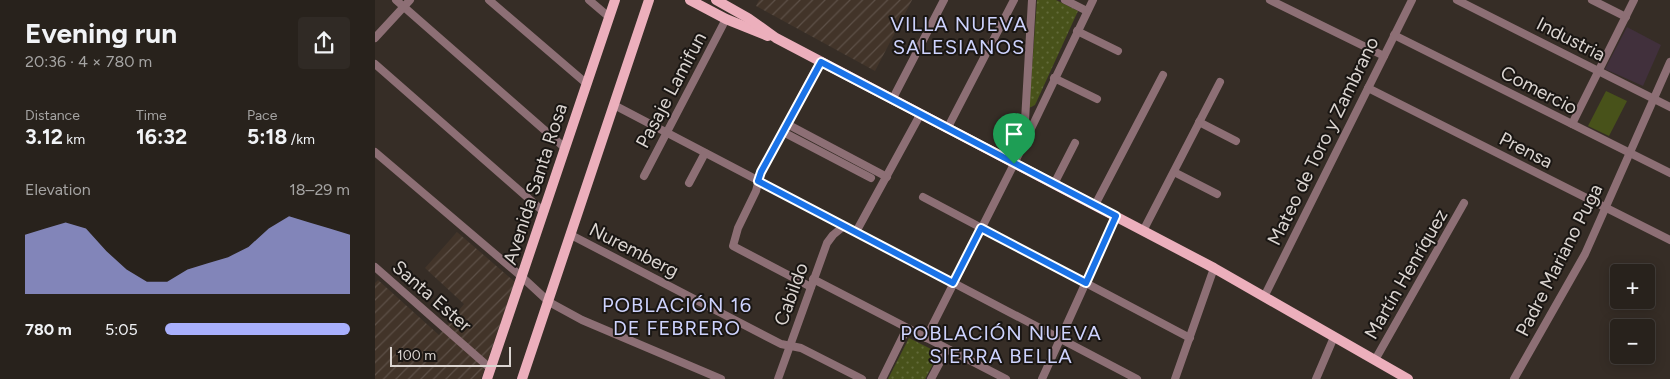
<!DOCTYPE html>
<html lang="en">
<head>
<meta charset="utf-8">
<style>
  body { margin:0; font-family:Figtree,sans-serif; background:#302a25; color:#f1f3f6; height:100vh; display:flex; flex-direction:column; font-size:19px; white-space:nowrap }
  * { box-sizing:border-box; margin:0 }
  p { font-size:16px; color:#a5a4a3 }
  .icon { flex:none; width:28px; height:28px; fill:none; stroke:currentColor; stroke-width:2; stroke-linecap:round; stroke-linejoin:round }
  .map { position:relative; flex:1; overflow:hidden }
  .side { display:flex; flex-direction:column; background:#28221c; width:375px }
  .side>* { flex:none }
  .tools { position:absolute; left:1235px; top:264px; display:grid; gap:10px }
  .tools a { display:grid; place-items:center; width:45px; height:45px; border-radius:5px; background:#28221c; box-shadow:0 2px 12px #0003,0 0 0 1px #443f3b; font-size:25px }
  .scale { position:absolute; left:15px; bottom:12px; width:121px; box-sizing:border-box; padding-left:5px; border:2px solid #dbd5d1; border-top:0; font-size:14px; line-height:18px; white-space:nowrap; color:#dbd5d1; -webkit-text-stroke:4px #1a1613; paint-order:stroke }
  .pin { position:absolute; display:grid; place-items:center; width:42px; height:42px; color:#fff; margin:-51px -21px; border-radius:50% 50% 50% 0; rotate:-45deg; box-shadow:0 0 5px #0007 }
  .pin .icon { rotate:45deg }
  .round { display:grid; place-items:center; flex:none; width:52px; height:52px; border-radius:5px; background:#302a25 }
  .headline { display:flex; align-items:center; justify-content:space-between; height:85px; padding:0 25px }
  h1 { font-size:28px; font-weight:700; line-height:38px }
  .stats { display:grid; grid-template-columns:repeat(3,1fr); gap:8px; height:85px; padding:5px 25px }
  .stats div { display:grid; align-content:center }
  .stats b { font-size:21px; font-weight:700 }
  .stats small { font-size:14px; font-weight:400 }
  .stats p { font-size:14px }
  .chart { height:140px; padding:10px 25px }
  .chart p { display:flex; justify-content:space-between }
  .chart svg { width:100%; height:90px; margin-top:5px; fill:#a9b0fc; opacity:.7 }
  ul { padding:0 25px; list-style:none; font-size:16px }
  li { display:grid; grid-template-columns:80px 60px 1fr; align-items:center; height:38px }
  li i { height:12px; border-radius:6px; background:#a9b0fc }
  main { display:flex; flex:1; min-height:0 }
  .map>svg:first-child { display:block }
  .industrial { fill:url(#industrial-furrows) }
  .education { fill:#41303c }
  .park { fill:url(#park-dots) }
  .pitch { fill:#48521a }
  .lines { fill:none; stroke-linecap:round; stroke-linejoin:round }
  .minor { stroke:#8d6f75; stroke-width:8 }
  .major { stroke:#ecafbc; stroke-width:10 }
  .route-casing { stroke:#fff; stroke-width:10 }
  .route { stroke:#1a73e8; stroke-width:6 }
  .labels { text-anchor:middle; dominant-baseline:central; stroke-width:4; stroke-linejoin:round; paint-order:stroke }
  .street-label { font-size:19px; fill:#dbd5d1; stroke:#1a1613 }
  .neighbourhood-label { font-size:20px; letter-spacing:1px; fill:#ced3fe; stroke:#1a1613 }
</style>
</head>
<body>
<main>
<section class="side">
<div class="headline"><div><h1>Evening run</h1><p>20:36 · 4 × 780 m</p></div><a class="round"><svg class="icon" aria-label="share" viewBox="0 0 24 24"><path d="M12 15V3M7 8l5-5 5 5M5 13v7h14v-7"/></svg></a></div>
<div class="stats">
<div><p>Distance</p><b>3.12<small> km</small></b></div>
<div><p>Time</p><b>16:32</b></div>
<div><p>Pace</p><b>5:18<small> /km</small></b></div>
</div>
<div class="chart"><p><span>Elevation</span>18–29 m</p>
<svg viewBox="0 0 160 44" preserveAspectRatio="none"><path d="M0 44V15L10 12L20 9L30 12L40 23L50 32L60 38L70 38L80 32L90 29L100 26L110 21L120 12L130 6L140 9L150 12L160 15V44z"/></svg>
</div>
<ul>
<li><b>780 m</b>5:05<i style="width:100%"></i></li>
</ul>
</section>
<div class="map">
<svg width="1295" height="379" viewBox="0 0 1295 379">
  <defs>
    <pattern id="industrial-furrows" width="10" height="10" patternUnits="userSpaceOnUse" patternTransform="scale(1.25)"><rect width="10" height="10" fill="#423429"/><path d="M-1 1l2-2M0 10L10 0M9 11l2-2" fill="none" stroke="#5d5047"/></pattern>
    <pattern id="park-dots" width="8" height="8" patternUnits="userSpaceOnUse" patternTransform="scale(1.25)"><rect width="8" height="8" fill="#48521a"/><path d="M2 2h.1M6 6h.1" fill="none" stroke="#626a3a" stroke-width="1.8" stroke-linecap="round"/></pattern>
  </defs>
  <rect width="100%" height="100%" fill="#362d26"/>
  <g class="industrial">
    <polygon points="384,0 537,0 500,71 381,6"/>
    <polygon points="82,232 140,282 106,379 0,379 0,283 3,280 64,335 89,304 50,268"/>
  </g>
  <polygon class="education" points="1252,27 1286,45 1268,86 1230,69"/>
  <g class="park">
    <polygon points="662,0 681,0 703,11 660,105 654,108"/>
    <polygon points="534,338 564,353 550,379 513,379"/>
  </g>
  <polygon class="pitch" points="1231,91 1252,101 1234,136 1213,126"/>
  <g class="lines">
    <g class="minor">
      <polyline points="21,0 190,148"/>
      <polyline points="114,0 212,84"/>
      <polyline points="214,0 234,17"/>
      <polyline points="690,0 712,11"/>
      <polyline points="895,0 1009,56"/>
      <polyline points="1082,0 1295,107"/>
      <polyline points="1217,0 1251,17"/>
      <polyline points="702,31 743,51"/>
      <polyline points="1019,35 1295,173"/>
      <polyline points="0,38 35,0"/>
      <polyline points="0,64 169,212"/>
      <polyline points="679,78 722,99"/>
      <polyline points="993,88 1295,240"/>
      <polyline points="517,100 569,0"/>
      <polyline points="239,105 762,379"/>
      <polyline points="824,122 861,141"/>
      <polyline points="412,124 512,177"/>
      <polyline points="1197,124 1259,0"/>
      <polyline points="572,129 639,0"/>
      <polyline points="408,132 496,178"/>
      <polyline points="649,138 657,0"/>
      <polyline points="0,152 147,277 174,302 207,320 346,379"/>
      <polyline points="799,172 842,194"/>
      <polyline points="269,176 351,19"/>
      <polyline points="314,183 330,153"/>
      <polyline points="679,184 700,143"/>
      <polyline points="548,197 815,338"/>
      <polyline points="720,205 788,75"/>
      <polyline points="768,231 845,82"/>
      <polyline points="481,232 545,115"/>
      <polyline points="196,235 406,344 426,348 487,379"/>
      <polyline points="0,267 116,369"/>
      <polyline points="438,279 631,379"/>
      <polyline points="436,287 358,246 363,228 381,191 386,172 445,62"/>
      <polyline points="889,297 1037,0"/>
      <polyline points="551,338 639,164 718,0"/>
      <polyline points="1000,360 1089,203"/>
      <polyline points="403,379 452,243 458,235 469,226"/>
      <polyline points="507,379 532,328"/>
      <polyline points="556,379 572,349"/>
      <polyline points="667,379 741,216"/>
      <polyline points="800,379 839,268"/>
      <polyline points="941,379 959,337"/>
      <polyline points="1139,379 1210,254 1295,62"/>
    </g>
    <g class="major">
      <polyline points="315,0 351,19 393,36"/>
      <polyline points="341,0 373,18 401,38 839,268 1033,379"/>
      <polyline points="112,379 240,0"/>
      <polyline points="147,379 274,0"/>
    </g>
  </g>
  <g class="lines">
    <defs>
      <polygon id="route" points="446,62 741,216 711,283 606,228 578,283 383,181 386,172"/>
    </defs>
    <use href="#route" class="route-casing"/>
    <use href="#route" class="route"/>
  </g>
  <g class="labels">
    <g class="street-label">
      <text transform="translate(1196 39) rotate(27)">Industria</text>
      <text transform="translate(296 90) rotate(-62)">Pasaje Lamifun</text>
      <text transform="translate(1164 90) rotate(27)">Comercio</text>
      <text transform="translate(948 141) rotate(-64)">Mateo de Toro y Zambrano</text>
      <text transform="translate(1151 150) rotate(27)">Prensa</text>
      <text transform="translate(160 184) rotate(-72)">Avenida Santa Rosa</text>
      <text transform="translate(259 250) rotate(27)">Nuremberg</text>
      <text transform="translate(1184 260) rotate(-63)">Padre Mariano Puga</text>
      <text transform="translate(1031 274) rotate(-60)">Martín Henríquez</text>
      <text transform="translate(416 294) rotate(-70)">Cabildo</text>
      <text transform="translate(57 296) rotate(41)">Santa Ester</text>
    </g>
    <g class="neighbourhood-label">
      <text x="584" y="24">VILLA NUEVA<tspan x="584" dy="23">SALESIANOS</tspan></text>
      <text x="302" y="305">POBLACIÓN 16<tspan x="302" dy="23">DE FEBRERO</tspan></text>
      <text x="626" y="333">POBLACIÓN NUEVA<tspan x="626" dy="23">SIERRA BELLA</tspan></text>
    </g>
  </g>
</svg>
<div class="tools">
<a>+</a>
<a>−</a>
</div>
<div class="scale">100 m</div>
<div class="pin" style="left:639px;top:164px;background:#1e9e55"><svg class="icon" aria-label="arrive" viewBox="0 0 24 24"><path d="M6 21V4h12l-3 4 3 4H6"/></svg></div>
</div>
</main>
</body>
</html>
